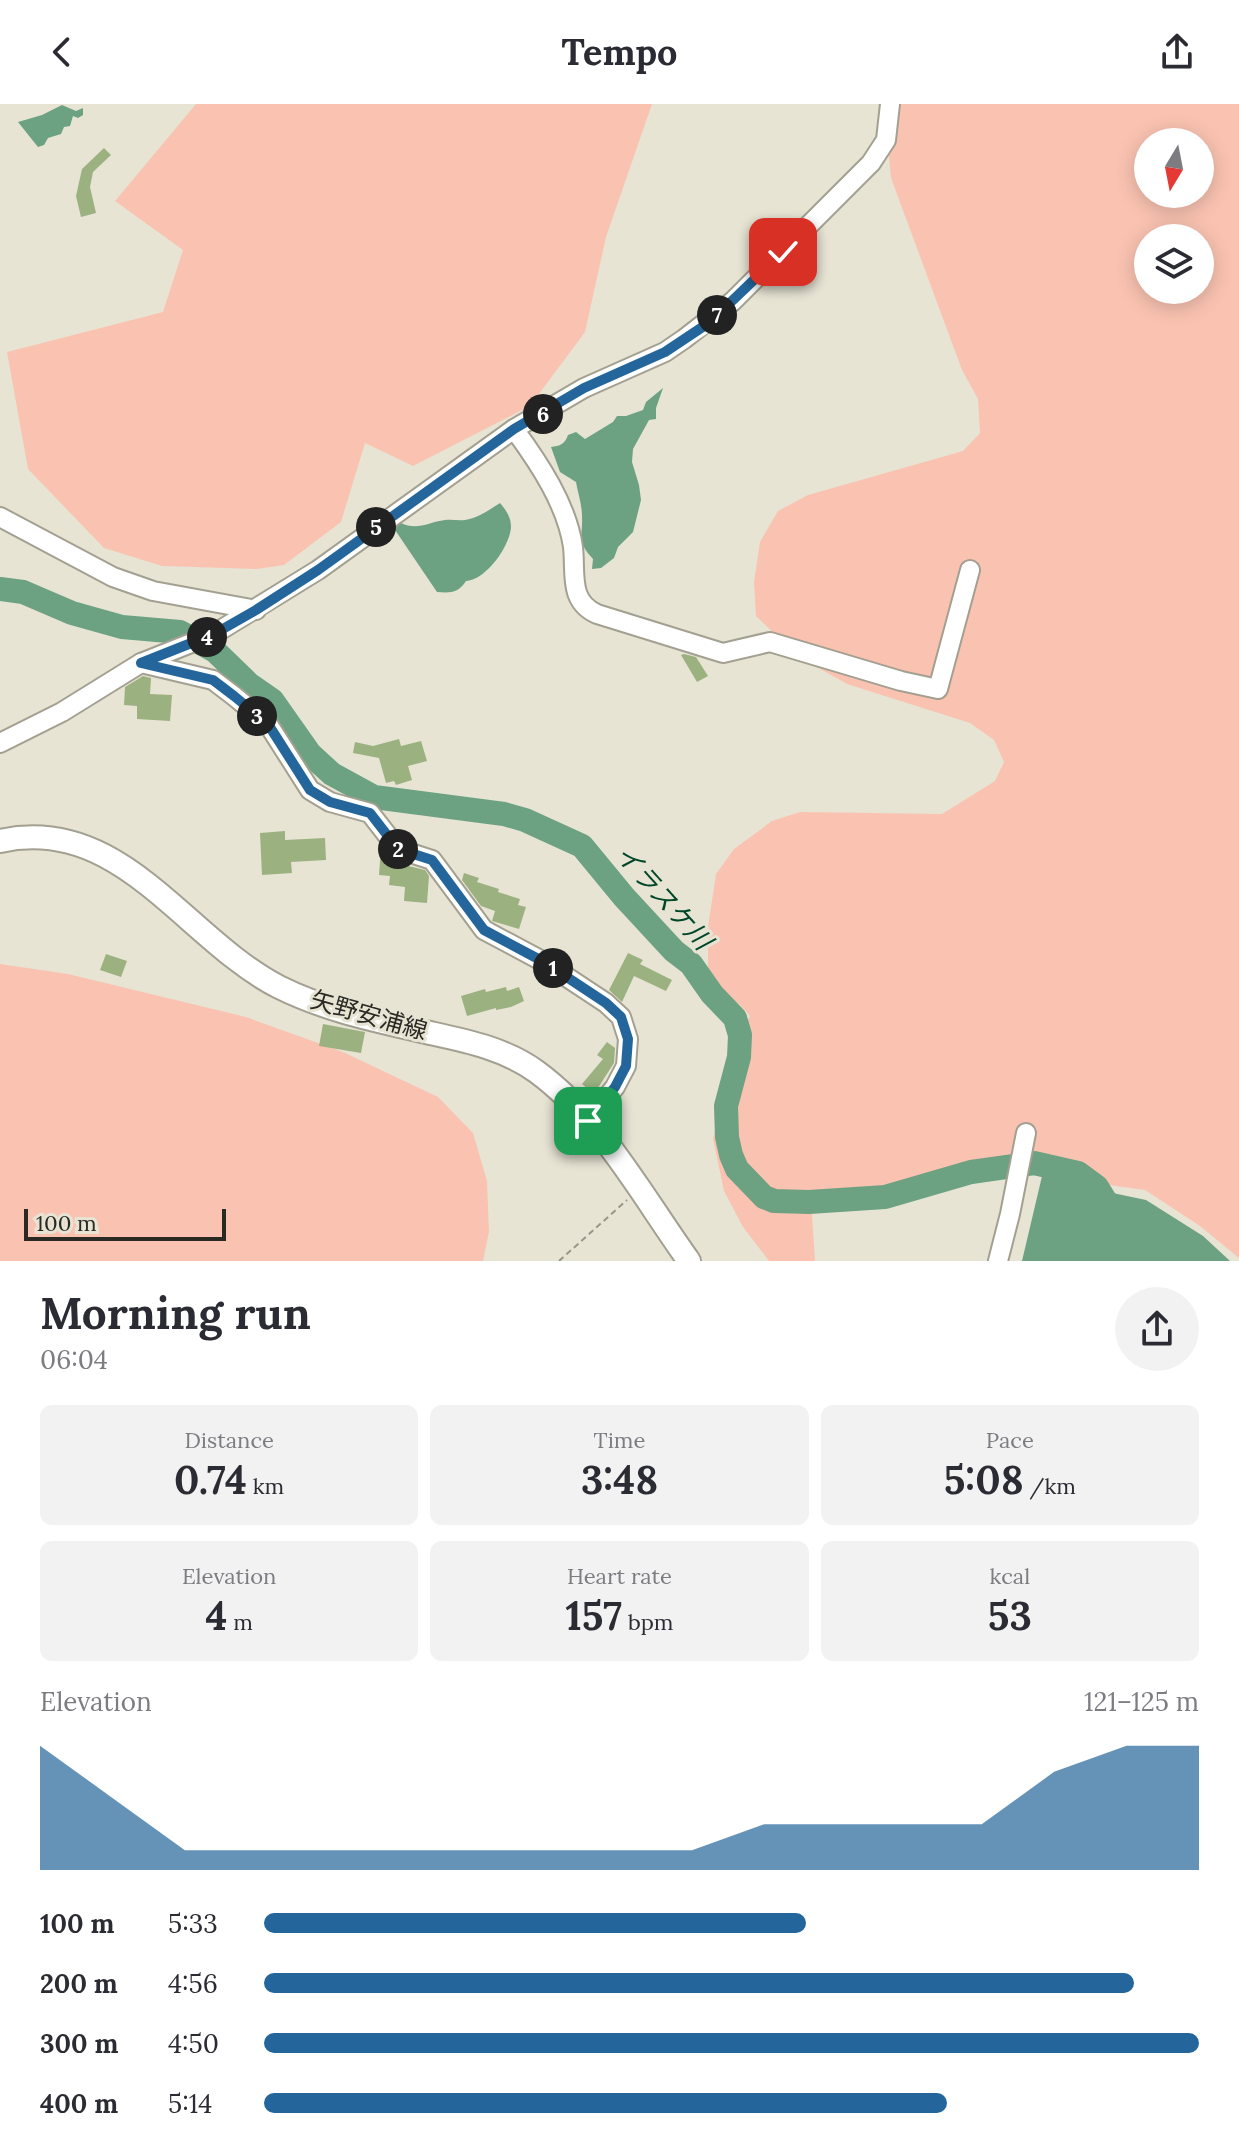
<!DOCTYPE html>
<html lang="en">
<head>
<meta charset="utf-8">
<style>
  body { margin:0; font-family:Lora,"Noto Sans JP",serif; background:#f2f2f3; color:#2b2b33; height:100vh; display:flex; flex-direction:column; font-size:30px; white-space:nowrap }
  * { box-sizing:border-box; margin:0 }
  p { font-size:26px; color:#7c7c81 }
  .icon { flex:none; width:44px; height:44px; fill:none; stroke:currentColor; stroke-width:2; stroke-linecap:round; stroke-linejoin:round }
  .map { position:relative; height:1157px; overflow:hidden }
  .side { display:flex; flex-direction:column; background:#fff; flex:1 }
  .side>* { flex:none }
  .needle { width:52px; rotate:190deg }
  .fabs { position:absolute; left:1134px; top:24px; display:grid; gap:16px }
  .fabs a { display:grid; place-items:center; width:80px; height:80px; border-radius:50%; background:#fff; box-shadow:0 4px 20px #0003; font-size:40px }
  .scale { position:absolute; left:24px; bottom:20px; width:202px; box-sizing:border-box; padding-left:8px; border:4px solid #2a2923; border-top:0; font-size:22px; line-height:28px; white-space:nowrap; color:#2a2923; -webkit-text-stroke:6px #e7e4d4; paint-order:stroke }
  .pin { position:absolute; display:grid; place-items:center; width:68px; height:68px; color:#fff; margin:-34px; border-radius:16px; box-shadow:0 4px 12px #0006 }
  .km { position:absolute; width:40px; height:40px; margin:-20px; border-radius:50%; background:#222; color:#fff; font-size:22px; line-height:40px; text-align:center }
  .round { display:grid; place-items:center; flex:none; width:84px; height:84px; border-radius:42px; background:#f2f2f3 }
  .overview { display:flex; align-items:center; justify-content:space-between; height:136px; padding:0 40px }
  h1 { font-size:44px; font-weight:800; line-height:60px }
  .figures { display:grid; grid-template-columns:repeat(3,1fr); gap:12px; height:136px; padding:8px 40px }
  .figures div { display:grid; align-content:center; border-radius:12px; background:#f2f2f3; text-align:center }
  .figures b { font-size:40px; font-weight:800 }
  .figures small { font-size:22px; font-weight:400 }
  .figures p { font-size:22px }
  .chart { height:224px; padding:16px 40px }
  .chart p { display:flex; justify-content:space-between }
  .chart svg { width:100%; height:144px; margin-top:8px; fill:#24669b; opacity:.7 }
  ul { padding:0 40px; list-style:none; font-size:26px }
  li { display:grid; grid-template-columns:128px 96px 1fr; align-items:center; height:60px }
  li i { height:20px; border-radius:10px; background:#24669b }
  header { display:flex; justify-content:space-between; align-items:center; height:104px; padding:0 40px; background:#fff; font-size:36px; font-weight:800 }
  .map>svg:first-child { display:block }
  .green { fill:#fac3b1; fill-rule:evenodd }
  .water { fill:#6ca182 }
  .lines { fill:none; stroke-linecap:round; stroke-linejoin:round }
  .river { stroke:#6ca182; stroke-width:24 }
  .building { fill:#9bb280 }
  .minor-casing { stroke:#a3a091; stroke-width:22 }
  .major-casing { stroke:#a3a091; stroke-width:26 }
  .path { stroke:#98968a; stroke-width:2; stroke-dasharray:6 4; stroke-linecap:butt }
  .minor { stroke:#fff; stroke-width:18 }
  .major { stroke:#fff; stroke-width:22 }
  .route-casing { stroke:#fff; stroke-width:16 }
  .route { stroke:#24669b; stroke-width:10 }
  .labels { text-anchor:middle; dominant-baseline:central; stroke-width:6; stroke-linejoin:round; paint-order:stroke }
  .street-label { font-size:24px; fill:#2a2923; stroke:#e7e4d4 }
  .water-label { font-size:26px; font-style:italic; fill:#004729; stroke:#e7e4d4 }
</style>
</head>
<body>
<header><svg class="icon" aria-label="back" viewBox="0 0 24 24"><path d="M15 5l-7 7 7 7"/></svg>Tempo<svg class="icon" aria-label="share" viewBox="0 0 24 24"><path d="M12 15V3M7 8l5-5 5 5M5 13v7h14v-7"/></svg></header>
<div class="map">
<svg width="1239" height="1157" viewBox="0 0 1239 1157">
  <rect width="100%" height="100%" fill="#e7e4d4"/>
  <g class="green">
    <polygon points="196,0 652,0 606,133 585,228 530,302 413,362 365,339 341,418 284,461 257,465 162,462 104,444 28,365 7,248 163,208 183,146 115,97"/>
    <path d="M884,0H1239V1154L1200,1122L1145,1086L1102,1080L1071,1064L1042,1056L1004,1057L858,1092L811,1095L815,1157H769L743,1123L724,1087L713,1035L735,939L750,912C738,896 722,890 708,875V823L716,770L734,745L772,717L800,708L942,710L995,677L1004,658L994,636L970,619L847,580L797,552L756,512L754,478L760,438L778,407L808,391L963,347L980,329L978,295L962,266L891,74ZM1148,38H1200V90H1148ZM1148,134H1200V186H1148Z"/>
    <polygon points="0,860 68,870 246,913 343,948 438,993 473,1029 487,1077 489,1128 483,1157 0,1157"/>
  </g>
  <g class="water">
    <polygon points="62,1 76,7 83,4 83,11 78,14 73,12 70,22 64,23 61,30 48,34 44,41 38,43 18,18 42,11"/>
    <path d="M663,284L656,304V315L649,316L633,345L632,358L639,381L641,396L633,428L618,443L614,454L601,464L592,465L593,455C576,437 583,433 582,412C582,401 578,389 576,378L560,368L551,343C560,342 565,340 568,331L576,328L585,335L613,318L617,312H626L643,306L646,298Z"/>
    <path d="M500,399C506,406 511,413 511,423C510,442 486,476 466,477C458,489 451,489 437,488L393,423L401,419C417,427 429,418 445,416C452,415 458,417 465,416C478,414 489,406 500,399Z"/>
    <polygon points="1043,1068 1089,1084 1146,1096 1203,1132 1230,1157 1022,1157"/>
  </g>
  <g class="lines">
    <polyline class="river" points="0,485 23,488 72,509 122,523 180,528 215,547 249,580 272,596 310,650 332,670 374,693 504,710 525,716 582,742 624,793 674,847 691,860 712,890 735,914 740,931 739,953 726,1002 727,1033 731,1051 737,1065 764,1093 774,1097 809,1098 885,1093 971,1068 1034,1059 1078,1069 1097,1083 1107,1099 1114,1119 1120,1157"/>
  </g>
  <g class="building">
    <polygon points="104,44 111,51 93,68 90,83 96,109 81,113 76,92 82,65"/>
    <polygon points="684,550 696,553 708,572 697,578 681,551"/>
    <polygon points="143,572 151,574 150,590 172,591 170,617 137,615 137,602 124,601 125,583"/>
    <polygon points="399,635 401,642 421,637 427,657 408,662 412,676 396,681 394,677 386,679 379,654 353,649 355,638 373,642"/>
    <polygon points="285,727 285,736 325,734 326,756 291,758 292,769 262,771 260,729"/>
    <polygon points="381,744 396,759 425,766 429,772 427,799 404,797 405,783 389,781 390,772 379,771"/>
    <polygon points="464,769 479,774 477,778 499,785 498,788 520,795 518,801 526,803 519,825 492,817 495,807 481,802 462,776"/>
    <polygon points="628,849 643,856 640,860 672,876 666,887 634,872 622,898 609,886"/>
    <polygon points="106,850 127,857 121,873 100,866"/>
    <polygon points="506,883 507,887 519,883 524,897 511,903 496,906 496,904 467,912 461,892 485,885 486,888"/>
    <polygon points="323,920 365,928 361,949 319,942"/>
    <polygon points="607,938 615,944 614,959 594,990 582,980 603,955 597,951"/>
  </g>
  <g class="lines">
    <defs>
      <g id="minor">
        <path d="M514,325C539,359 567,401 573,443C576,469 568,497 597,510L723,549L770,538L901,577L938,585L970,466"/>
        <polyline points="0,413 113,473 153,487 256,506"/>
        <polyline points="141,559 213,576 234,592 268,620 310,686 330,698 370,709 398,745 432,756 484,826 544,858 606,899 621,913 628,935 626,962 615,983 588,1017"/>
        <polyline points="0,639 62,608 141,559 214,530 318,466 514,325 584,284 665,248 684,235 733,197 871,59 886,36 890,0"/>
        <polyline points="998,1157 1010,1110 1026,1029"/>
      </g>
      <path id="major" d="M0,737C121,710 185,835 279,883C327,907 379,917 430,929C467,937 506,945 537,968C602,1016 643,1093 689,1157"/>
    </defs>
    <use href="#minor" class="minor-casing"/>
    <use href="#major" class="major-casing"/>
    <polyline class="path" points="559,1157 627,1096"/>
    <use href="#minor" class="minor"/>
    <use href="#major" class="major"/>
  </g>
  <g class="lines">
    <defs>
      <polyline id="route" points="588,1017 615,983 626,962 628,935 621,913 606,899 544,858 484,826 432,756 398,745 370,709 330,698 310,686 268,620 234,592 213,576 141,559 214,530 256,506 318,466 514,325 584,284 665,248 710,218 783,148"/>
    </defs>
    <use href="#route" class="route-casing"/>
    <use href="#route" class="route"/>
  </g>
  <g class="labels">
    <g class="street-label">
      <text transform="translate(369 911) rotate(16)">矢野安浦線</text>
    </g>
    <g class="water-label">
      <text transform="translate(664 793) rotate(48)">イラスケ川</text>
    </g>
  </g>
</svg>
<div class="fabs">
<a><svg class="needle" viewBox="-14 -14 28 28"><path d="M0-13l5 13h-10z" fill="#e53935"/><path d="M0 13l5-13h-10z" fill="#7c7c81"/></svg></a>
<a><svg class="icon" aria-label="layers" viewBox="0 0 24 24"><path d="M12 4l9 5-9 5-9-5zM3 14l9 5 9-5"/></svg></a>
</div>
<div class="scale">100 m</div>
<div class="pin" style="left:588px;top:1017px;background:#1e9e55"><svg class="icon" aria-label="arrive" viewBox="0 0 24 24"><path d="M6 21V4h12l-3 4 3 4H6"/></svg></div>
<div class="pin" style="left:783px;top:148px;background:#d93025"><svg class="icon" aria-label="check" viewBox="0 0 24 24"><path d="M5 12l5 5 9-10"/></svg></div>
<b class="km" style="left:553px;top:864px">1</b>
<b class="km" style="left:398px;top:745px">2</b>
<b class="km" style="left:257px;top:612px">3</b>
<b class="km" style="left:207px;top:533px">4</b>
<b class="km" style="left:376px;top:423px">5</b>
<b class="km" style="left:543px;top:310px">6</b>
<b class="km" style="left:717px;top:211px">7</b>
</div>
<section class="side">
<div class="overview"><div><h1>Morning run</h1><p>06:04</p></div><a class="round"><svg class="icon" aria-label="share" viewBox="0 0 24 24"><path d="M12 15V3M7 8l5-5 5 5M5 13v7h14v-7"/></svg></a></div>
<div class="figures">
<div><p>Distance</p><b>0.74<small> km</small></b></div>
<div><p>Time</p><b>3:48</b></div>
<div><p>Pace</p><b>5:08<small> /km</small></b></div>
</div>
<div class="figures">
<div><p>Elevation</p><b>4<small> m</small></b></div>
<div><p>Heart rate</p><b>157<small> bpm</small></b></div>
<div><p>kcal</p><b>53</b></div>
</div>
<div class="chart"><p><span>Elevation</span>121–125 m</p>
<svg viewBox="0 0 160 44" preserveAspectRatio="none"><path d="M0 44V6L10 22L20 38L30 38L40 38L50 38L60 38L70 38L80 38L90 38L100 30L110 30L120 30L130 30L140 14L150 6L160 6V44z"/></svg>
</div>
<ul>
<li><b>100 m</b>5:33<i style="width:58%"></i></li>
<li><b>200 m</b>4:56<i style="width:93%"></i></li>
<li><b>300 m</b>4:50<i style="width:100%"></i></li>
<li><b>400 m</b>5:14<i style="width:73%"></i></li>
</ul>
</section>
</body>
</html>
